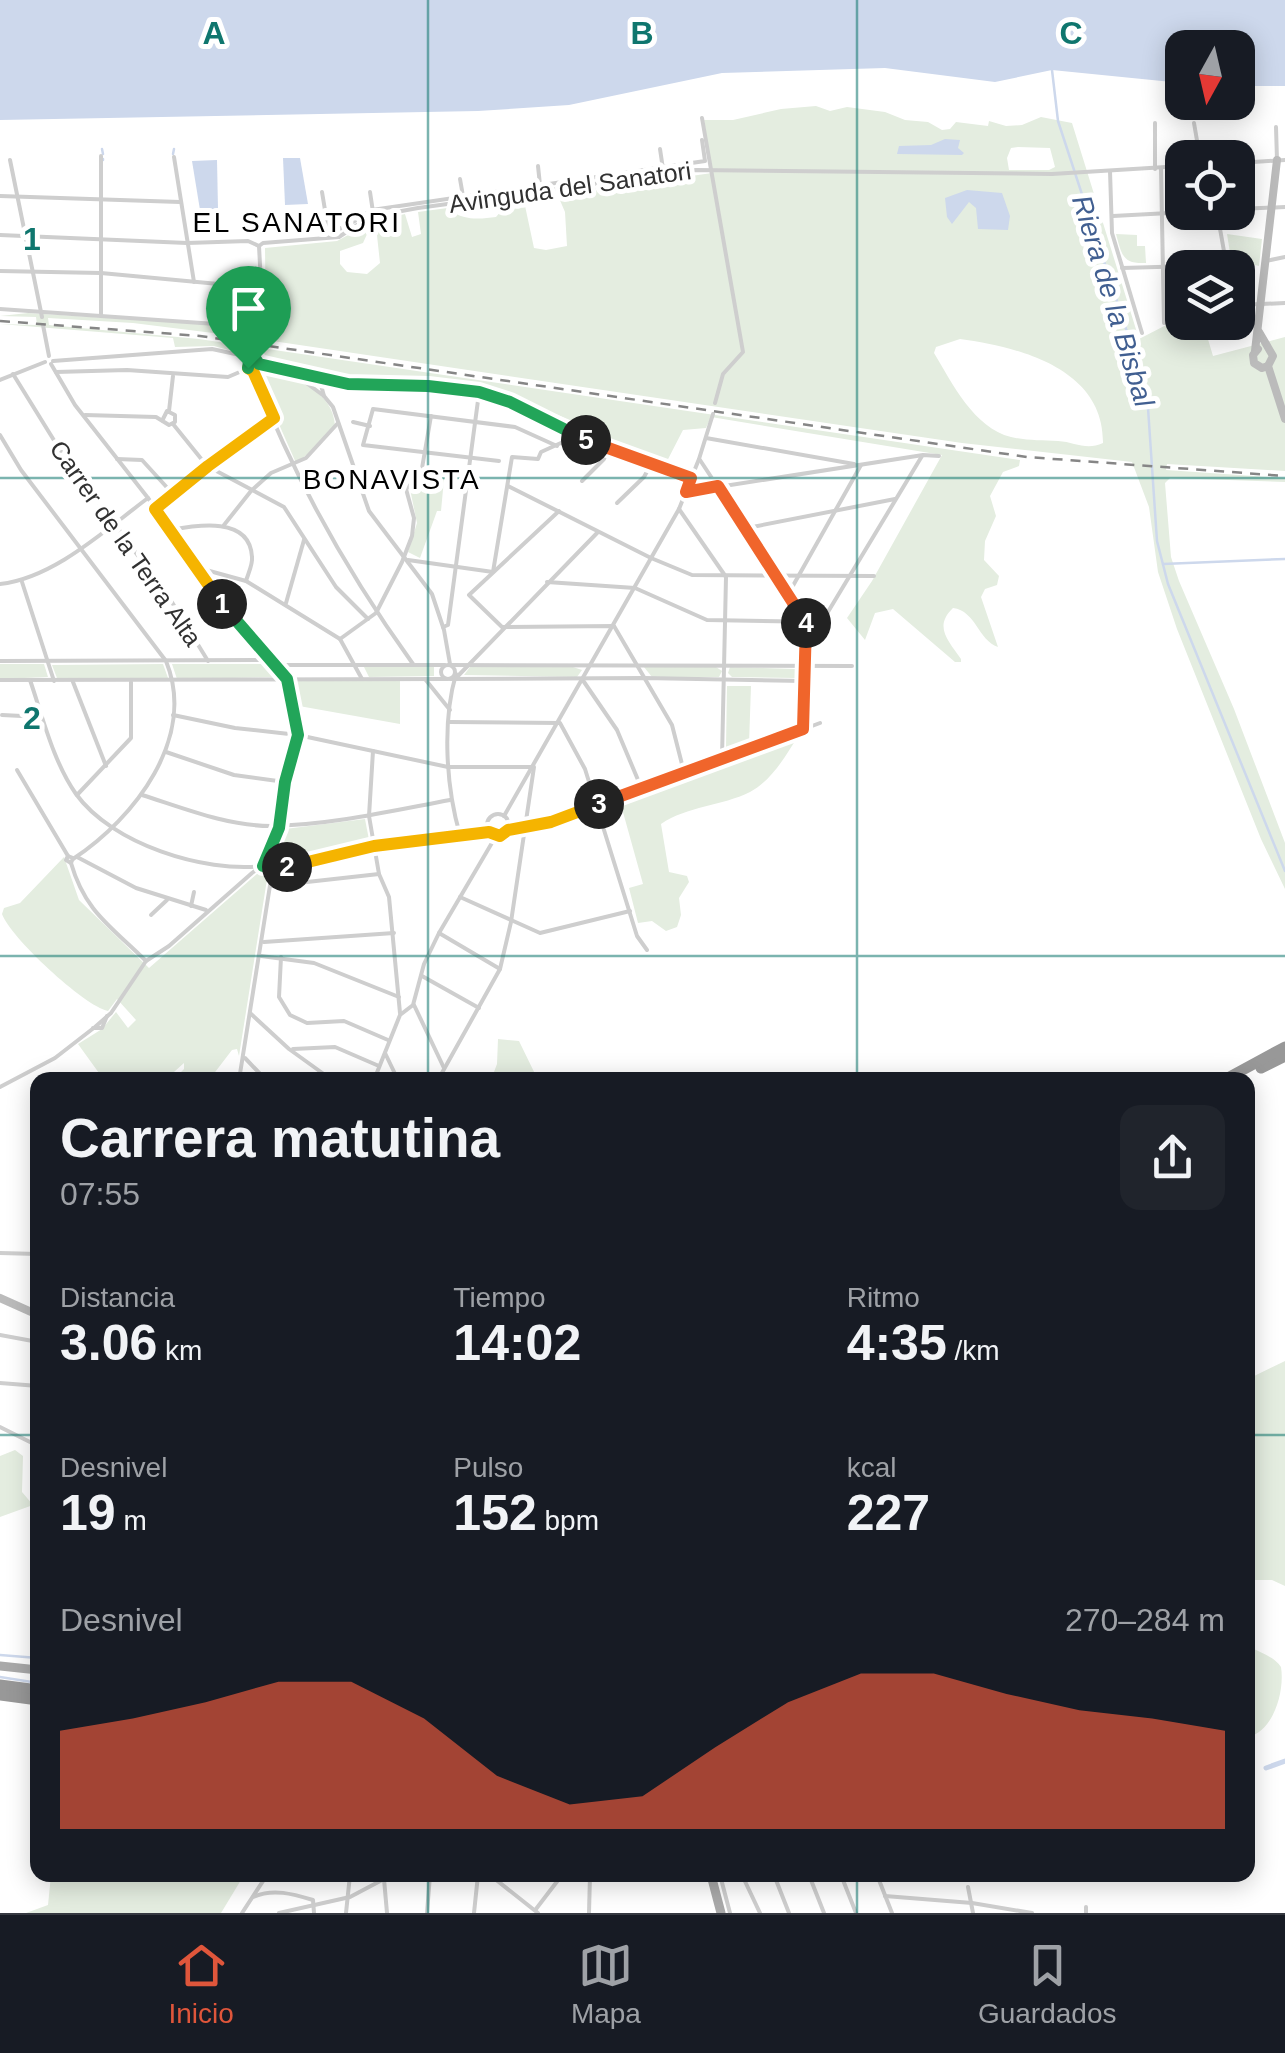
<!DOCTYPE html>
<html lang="es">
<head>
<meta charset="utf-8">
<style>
  body { margin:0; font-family:Helvetica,sans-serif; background:#20242c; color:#f1f3f6; height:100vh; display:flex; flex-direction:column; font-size:38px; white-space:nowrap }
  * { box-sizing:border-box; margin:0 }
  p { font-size:32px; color:#9ea1a6 }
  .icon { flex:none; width:55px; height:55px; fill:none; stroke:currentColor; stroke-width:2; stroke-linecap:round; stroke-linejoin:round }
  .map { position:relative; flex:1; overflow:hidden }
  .side { position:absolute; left:30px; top:1072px; width:1225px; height:810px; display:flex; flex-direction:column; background:#171b24; border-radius:20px; box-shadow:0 5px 25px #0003 }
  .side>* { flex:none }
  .needle { width:65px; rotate:188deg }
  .buttons { position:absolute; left:1165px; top:30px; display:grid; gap:20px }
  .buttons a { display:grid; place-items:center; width:90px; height:90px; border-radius:20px; background:#171b24; box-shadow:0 5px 25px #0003; font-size:50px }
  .pin { position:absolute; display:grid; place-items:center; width:85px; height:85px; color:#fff; margin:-102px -42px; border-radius:50% 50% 50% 0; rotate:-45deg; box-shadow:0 0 10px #0007 }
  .pin .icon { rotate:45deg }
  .km { position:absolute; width:50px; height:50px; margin:-25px; border-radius:50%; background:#222; color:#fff; font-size:28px; line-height:50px; text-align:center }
  .round { display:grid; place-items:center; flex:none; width:105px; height:105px; border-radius:20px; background:#20242c }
  .overview { display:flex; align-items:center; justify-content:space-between; height:170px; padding:0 30px }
  h1 { font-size:55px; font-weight:600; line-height:75px }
  .figures { display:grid; grid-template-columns:repeat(3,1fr); gap:15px; height:170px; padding:10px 30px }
  .figures div { display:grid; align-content:center }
  .figures b { font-size:50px; font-weight:600 }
  .figures small { font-size:28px; font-weight:400 }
  .figures p { font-size:28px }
  .chart { height:280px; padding:20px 30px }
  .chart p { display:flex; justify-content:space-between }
  .chart svg { width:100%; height:180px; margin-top:10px; fill:#df563b; opacity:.7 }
  .menu { display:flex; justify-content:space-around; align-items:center; height:140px; border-top:2px solid #363941; background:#171b24; font-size:28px; color:#9ea1a6 }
  .menu a { display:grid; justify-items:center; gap:5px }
  .menu .on { color:#df563b }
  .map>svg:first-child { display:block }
  .green { fill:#e4ede0; fill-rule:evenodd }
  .water { fill:#cdd8ec }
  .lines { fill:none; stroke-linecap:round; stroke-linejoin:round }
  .stream { stroke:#cdd8ec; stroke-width:2.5 }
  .canal { stroke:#cdd8ec; stroke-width:5 }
  .street { stroke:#cecece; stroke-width:4 }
  .secondary { stroke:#bbb; stroke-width:8 }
  .primary { stroke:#a9a9a9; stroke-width:9 }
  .highway { stroke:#989898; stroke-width:11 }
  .rail { stroke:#868686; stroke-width:2.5; stroke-dasharray:10 8; stroke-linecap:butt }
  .split-1-casing { stroke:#fff; stroke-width:20 }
  .split-2-casing { stroke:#fff; stroke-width:20 }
  .split-3-casing { stroke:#fff; stroke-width:20 }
  .split-4-casing { stroke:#fff; stroke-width:20 }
  .split-5-casing { stroke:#fff; stroke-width:20 }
  .split-6-casing { stroke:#fff; stroke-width:20 }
  .split-1 { stroke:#f5b400; stroke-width:12 }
  .split-2 { stroke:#22a559; stroke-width:12 }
  .split-3 { stroke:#f5b400; stroke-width:12 }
  .split-4 { stroke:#f0652b; stroke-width:12 }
  .split-5 { stroke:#f0652b; stroke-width:12 }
  .split-6 { stroke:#22a559; stroke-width:12 }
  .grid { fill:none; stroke:#0f766e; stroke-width:2.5; stroke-opacity:0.55 }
  .labels { text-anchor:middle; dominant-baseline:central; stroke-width:10; stroke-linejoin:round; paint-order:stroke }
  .street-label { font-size:25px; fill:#313131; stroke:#fff }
  .neighbourhood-label { font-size:28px; letter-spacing:2.5px; fill:#000; stroke:#fff }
  .water-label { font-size:28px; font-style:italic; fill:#415f91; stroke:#fff }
  .grid-label { font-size:32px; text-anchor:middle; font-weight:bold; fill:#0f766e; stroke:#fff; stroke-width:10; stroke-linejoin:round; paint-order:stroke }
</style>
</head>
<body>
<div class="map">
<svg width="1285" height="1913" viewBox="0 0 1285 1913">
  <rect width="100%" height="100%" fill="#fff"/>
  <g class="green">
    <path d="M816,106L830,111L847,107L885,112L905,120L928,122L942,130L950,129L956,122L988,126L989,121L1006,126L1022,125L1041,117L1072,123L1139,339L1174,321L1187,332L1204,323H1221L1224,330L1207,336L1213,356L1285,337V471L1167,464L1166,470L1285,478V482L1170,478L1165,483L1171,557L1179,581L1234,709L1285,843V889L1261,839L1177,629L1158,572L1149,507L1132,462L962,443L245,337L133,323L48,318L49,325L199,339L1020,460L1019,466L1003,472L990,496L996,516L985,541L984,560L999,576L997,585L985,589L981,597L998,647C978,640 976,611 953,608C933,627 949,641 961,659V662H955L893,609L875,613L865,640L847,618L872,581L942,455L711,417L706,428L683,430L665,465C603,437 539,400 471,387C433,379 401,381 363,379C330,378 297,366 265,358L260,350H252L246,355L214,346L175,347L173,338L0,324L37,325L36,317L0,316L28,313L266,328L265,248L337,241L374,221L405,214L412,237L421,234L418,212L652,180L653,183L662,184L670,179L712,173L704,120H733L781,109ZM1018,147L1050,148L1055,167L1049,170H1009L1007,158L1011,148ZM528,198H559L565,212L567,246L546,250L534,248L524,201ZM493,202L507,204L496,217C481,219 463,221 451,210ZM372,223L376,226L380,263L367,274L347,272L340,264V251L363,243ZM960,339C1018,347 1104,368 1103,443C1086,451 1075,442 1058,441C1042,440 1027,441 1011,437C974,428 952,383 934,353L936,347Z"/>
    <path d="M1116,234L1137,235V246H1145L1146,263C1123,264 1122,256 1116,234Z"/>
    <polygon points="1227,234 1262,239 1259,266 1231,259"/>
    <path d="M263,368C293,376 333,390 335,426L321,444L296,463L256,372Z"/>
    <polygon points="425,470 448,471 444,479 441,511 437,511 420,558 408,552 417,523 410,489"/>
    <polygon points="0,664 44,664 48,677 0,679"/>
    <polygon points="163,664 168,678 57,678 52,665"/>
    <polygon points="172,664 265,664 272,665 280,677 177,679"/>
    <polygon points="434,666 434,676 369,677 364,667"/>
    <polygon points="470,667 573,667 582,670 577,677 464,675"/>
    <polygon points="644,667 716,667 722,671 719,677 652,677"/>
    <polygon points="730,667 795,669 800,672 796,678 732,677 728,673"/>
    <polygon points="292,681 400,681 400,724 299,706"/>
    <polygon points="727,686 751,686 749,744 726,747"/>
    <path d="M797,738C785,757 771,781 750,792C722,806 687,806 661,824L669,872L687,876L689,882L679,898L681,915L677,927L666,931L652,921L638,923L629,888L643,884L621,805Z"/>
    <polygon points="365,819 369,840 366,842 287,860 281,858 285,829"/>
    <path d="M64,857L79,900L149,968L266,866L268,873L239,1056L237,1049L232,1050L209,1080H173L184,1069V1063L165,1080H104L78,1044L102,1029L116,1012L128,1028L136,1020L117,999L108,1011C84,1006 10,937 2,914L4,908L20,903Z"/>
    <polygon points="498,1039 519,1041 538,1080 491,1080 497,1064"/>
    <polygon points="1285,1361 1285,1586 1272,1580 1248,1580 1248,1379"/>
    <polygon points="15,1450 23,1456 22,1492 33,1505 0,1517 0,1456"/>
    <path d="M1248,1646C1258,1652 1274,1656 1281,1667C1285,1692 1273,1732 1248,1737Z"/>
    <polygon points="51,1875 244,1875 221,1913 26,1913 48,1905"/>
  </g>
  <g class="water">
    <polygon points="0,0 1285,0 1285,86 1238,86 1238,48 1182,48 1182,83 1052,70 995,82 885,68 722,73 569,105 478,111 0,120"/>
    <polygon points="945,139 960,140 958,148 964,153 962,155 897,154 899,146 931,145"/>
    <polygon points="283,158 300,158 308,204 285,205"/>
    <polygon points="217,160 218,209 200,210 192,161"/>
    <polygon points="967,190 1002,193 1010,216 1008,230 978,229 976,208 969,202 952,224 947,217 945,198"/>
  </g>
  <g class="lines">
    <g class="stream">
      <polyline points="1052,70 1058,121 1147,393 1157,541 1168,584 1285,871"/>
      <polyline points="102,149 103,154"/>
      <polyline points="173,154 174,149"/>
      <polyline points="103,160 103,159"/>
      <polyline points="1163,564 1285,559"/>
      <polyline points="0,1655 38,1658"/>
      <polyline points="0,1677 38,1683"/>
    </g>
    <polyline class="canal" points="1266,1768 1285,1761"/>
    <g class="street">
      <polyline points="702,118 743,352 723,374 715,403"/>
      <polyline points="1194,123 1200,158"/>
      <polyline points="1276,127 1277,160"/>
      <polyline points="660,149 663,169"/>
      <polyline points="174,157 194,282"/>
      <polyline points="10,160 42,317"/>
      <polyline points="1238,163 1285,160"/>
      <polyline points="538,166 540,185"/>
      <polyline points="1161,168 1164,323"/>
      <polyline points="1155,169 1155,123"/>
      <polyline points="1110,171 1112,233 1142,333"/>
      <polyline points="460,179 463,196"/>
      <polyline points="322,192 329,234"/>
      <polyline points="370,192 373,212"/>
      <polyline points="0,196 180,202"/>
      <polyline points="1238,209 1285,207"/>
      <polyline points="1217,212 1227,268"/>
      <polyline points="1113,216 1188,212"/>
      <polyline points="328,232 345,227 372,210 705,161 702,140"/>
      <polyline points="0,235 187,243 248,241 259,246"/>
      <polyline points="259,246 263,243 339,237 369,217 418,208 696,170 1052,174 1182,166"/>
      <polyline points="259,246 264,340"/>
      <polyline points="1266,261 1285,257"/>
      <polyline points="1122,268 1226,265"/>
      <polyline points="0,271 101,273 261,288"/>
      <polyline points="1238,287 1256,322"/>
      <polyline points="1238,305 1285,303"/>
      <polyline points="0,309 230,325 255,325 262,317"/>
      <polyline points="101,314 101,156"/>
      <polyline points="43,325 49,356"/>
      <polyline points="1185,328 1196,322"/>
      <polyline points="53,361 212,349 258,359"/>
      <polyline points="51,364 75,405 148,498 228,612 287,679 298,735 285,782 277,862 271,867 277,876"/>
      <polyline points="259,364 348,384 428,385 479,393 510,402 608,450 689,478"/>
      <polyline points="252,371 258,367 258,359 263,347"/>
      <path d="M253,371C292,474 349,575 413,664"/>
      <polyline points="56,372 127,370 228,377 249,368"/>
      <polyline points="13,374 60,450 170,599 208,661"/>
      <polyline points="297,376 324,396 333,407 369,511 432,594 444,630 450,664"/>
      <polyline points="319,378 324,396"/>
      <polyline points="0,380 45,362"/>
      <polyline points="169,411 173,376"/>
      <polyline points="85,415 156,417 169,425 175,422 175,415 167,411 162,421"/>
      <polyline points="353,422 370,426"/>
      <polyline points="173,424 207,466 284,507 336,587 368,619"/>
      <path d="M0,435L21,470L166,661C197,738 135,818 73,859"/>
      <polyline points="706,438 854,464"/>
      <polyline points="117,459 142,460 172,493"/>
      <polyline points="700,460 806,621 803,729"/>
      <polyline points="499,461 363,445 373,409 515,427 557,446"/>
      <polyline points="582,481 604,459 608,450"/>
      <polyline points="508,486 651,558 692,575 874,576"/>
      <polyline points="686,492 923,455 939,456"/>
      <polyline points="617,503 644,477 650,466"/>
      <polyline points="155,509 274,418"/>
      <polyline points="679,509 726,577 722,758"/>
      <polyline points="559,511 469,595 502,627 614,626 672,725 684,772"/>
      <polyline points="224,525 251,491 271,473 306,458 338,423"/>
      <polyline points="747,528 895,499"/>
      <path d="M171,530C197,525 250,516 252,557C253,564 248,574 246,581"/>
      <polyline points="408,560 493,572 512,457 538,459 541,452 563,442 571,432"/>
      <polyline points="195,567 246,581 340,639 362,679"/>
      <polyline points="22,582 54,681"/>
      <polyline points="547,582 635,588 707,620 822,622"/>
      <path d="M0,584C54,578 105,530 148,498"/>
      <polyline points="790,591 861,465"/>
      <polyline points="286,603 304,540"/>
      <polyline points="443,627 448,625 479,393"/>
      <polyline points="340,639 376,613 402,562 412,536 414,518 406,489 421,474 431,416"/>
      <polyline points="808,645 922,456"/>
      <polyline points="0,661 272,660"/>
      <circle cx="448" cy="672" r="7"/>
      <polyline points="280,665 445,665"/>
      <polyline points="449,665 852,666"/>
      <path d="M456,674C442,722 446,787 460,835"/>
      <polyline points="425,679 450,710"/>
      <polyline points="450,679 644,678 804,681"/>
      <polyline points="455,679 598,532"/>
      <polyline points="582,679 617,730 641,787"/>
      <polyline points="0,680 447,679"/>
      <path d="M30,680C43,718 53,761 76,794C112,844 204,873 263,866L278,830"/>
      <polyline points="73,682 106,766"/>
      <polyline points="2,715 42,717"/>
      <polyline points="173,715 235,728 298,735 448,767 534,767 511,922 500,969 438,1080"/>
      <polyline points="450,722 560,723 585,769 637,936 647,950"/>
      <polyline points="373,751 369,816 379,874 389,897 400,1013"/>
      <polyline points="166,752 234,775 285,782"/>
      <polyline points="17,770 68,856"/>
      <polyline points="77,795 131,738 131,682"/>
      <path d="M142,795C183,808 227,826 271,826C331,825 391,811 450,800"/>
      <circle cx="498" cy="825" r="11"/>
      <polyline points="504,816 679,509 699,459 713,414"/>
      <polyline points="508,830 551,823 820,723"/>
      <polygon points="68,856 73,858 71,863 66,860"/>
      <polyline points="77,857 136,888 206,910"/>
      <path d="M71,863C85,912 112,927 146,961"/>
      <polyline points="285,868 374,846 489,832"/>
      <polyline points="276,878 285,870 283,863 278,862"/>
      <polyline points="271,886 379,874"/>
      <polyline points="460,897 540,933 630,911"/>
      <polyline points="191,906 194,892"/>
      <polyline points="151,915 167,900"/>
      <polyline points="439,933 500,969"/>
      <polyline points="264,942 394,933"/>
      <polyline points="261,956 314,963 399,997"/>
      <polyline points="281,957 279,997 290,1015 307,1023 344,1021 388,1040"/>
      <polyline points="422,976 479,1008"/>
      <polyline points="414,1005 444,1068"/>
      <polyline points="250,1013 289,1049 332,1080"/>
      <polyline points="93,1028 102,1028 107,1016"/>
      <polyline points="293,1049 335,1047 379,1066"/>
      <polyline points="385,1053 398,1080"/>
      <polyline points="245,1058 266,1080"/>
      <polyline points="239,1080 272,873"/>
      <polyline points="374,1080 400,1015 413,1005 424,964 439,933 496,836"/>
      <polyline points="0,1087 55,1058 95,1027 111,1013 146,961 169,946 252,873 267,862 272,864"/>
      <polyline points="0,1253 38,1254"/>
      <polyline points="0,1335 38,1342"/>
      <polyline points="0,1383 38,1386"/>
      <polyline points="0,1427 38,1446"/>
      <polyline points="490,1875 538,1913"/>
      <polyline points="720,1875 730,1913"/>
      <polyline points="742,1875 760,1913"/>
      <polyline points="774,1875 789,1913"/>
      <polyline points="809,1875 824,1913"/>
      <polyline points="841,1875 856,1913"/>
      <polyline points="877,1875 892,1913"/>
      <polyline points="384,1879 387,1913"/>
      <polyline points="968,1887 973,1913"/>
      <polyline points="885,1896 972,1903 1032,1913"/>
      <path d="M253,1897C273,1888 293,1894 313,1900L314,1913"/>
      <polyline points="536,1909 562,1875"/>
      <polyline points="242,1913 267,1875"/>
      <polyline points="279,1913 350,1897 384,1879 385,1875"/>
      <polyline points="346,1913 350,1875"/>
      <polyline points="427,1913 430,1875"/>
      <polyline points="474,1913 478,1875"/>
      <polyline points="589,1913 590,1875"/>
      <polyline points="1086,1913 1086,1907"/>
    </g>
    <g class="secondary">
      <polyline points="1259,332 1273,356 1268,366 1285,419"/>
      <polyline points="1258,349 1253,355 1254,363 1262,368 1268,366"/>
      <polyline points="1255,351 1277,160"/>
      <polyline points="0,1298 38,1315"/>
    </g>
    <g class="primary">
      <polyline points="0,1666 38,1670"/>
      <polyline points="711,1875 721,1913"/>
    </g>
    <g class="highway">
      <polyline points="1261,1068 1285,1056"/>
      <polyline points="1224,1080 1285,1047"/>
      <polyline points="0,1685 38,1690"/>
      <polyline points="0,1695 38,1700"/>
    </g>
    <polyline class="rail" points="0,321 200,336 1027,457 1285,476"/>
  </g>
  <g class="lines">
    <defs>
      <polyline id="split-1" points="222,604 155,509 208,466 274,418 253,371 248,368"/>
      <polyline id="split-2" points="222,604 287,679 298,735 285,782 279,828 263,866 278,862 287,867"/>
      <polyline id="split-3" points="287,867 374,846 489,832 500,836 508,830 551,822 599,804"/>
      <polyline id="split-4" points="599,804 803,729 806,623"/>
      <polyline id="split-5" points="586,440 691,478 686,492 718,486 806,623"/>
      <polyline id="split-6" points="248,368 249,361 255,358 259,364 348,384 428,386 479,392 510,402 586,440"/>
    </defs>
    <use href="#split-1" class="split-1-casing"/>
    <use href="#split-2" class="split-2-casing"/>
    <use href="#split-3" class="split-3-casing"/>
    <use href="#split-4" class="split-4-casing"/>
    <use href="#split-5" class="split-5-casing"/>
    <use href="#split-6" class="split-6-casing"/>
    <use href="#split-1" class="split-1"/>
    <use href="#split-2" class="split-2"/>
    <use href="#split-3" class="split-3"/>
    <use href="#split-4" class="split-4"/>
    <use href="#split-5" class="split-5"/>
    <use href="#split-6" class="split-6"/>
  </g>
  <path class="grid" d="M428,0V1080M857,0V1080M0,478H1285M0,956H1285M0,1435H38M1248,1435H1285M428,1875V1913M857,1875V1913"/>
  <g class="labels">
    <g class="street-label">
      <text transform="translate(570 187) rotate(-8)">Avinguda del Sanatori</text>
      <text transform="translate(126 543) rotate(55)">Carrer de la Terra Alta</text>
    </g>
    <g class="neighbourhood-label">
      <text x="297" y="222">EL SANATORI</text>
      <text x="392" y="479">BONAVISTA</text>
    </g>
    <g class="water-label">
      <text transform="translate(1113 301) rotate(73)">Riera de la Bisbal</text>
    </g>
  </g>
  <g class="grid-label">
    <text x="214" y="44">A</text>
    <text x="642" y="44">B</text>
    <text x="1071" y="44">C</text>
    <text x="32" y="250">1</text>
    <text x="32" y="729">2</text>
  </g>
</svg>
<div class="buttons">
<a><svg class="needle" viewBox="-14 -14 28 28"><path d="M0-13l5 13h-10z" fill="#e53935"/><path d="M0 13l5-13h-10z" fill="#9ea1a6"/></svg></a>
<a><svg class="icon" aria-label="locate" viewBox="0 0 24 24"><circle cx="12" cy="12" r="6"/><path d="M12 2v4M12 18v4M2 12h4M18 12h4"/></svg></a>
<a><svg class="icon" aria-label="layers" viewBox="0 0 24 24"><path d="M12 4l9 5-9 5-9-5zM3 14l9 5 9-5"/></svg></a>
</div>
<div class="pin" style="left:248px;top:368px;background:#1e9e55"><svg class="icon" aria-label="arrive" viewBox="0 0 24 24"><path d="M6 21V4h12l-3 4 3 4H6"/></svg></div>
<b class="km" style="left:222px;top:604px">1</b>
<b class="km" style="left:287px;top:867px">2</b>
<b class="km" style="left:599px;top:804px">3</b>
<b class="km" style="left:806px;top:623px">4</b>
<b class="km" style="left:586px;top:440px">5</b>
<section class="side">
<div class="overview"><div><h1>Carrera matutina</h1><p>07:55</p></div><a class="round"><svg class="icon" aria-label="share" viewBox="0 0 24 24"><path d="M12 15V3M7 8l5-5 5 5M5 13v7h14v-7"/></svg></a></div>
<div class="figures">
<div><p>Distancia</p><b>3.06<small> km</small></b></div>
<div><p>Tiempo</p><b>14:02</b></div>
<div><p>Ritmo</p><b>4:35<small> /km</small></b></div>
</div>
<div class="figures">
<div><p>Desnivel</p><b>19<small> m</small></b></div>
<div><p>Pulso</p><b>152<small> bpm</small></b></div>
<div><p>kcal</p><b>227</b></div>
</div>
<div class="chart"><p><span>Desnivel</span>270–284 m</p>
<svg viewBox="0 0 160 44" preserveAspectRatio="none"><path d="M0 44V20L10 17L20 13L30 8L40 8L50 17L60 31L70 38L80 36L90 24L100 13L110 6L120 6L130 11L140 15L150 17L160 20V44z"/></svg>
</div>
</section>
</div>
<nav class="menu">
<a class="on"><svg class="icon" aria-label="home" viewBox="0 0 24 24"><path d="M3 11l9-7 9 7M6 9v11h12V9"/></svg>Inicio</a>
<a><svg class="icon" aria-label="map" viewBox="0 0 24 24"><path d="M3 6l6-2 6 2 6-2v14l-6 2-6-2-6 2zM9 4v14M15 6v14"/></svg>Mapa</a>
<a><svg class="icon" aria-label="saved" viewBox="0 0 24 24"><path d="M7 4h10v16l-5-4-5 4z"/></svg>Guardados</a>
</nav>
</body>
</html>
